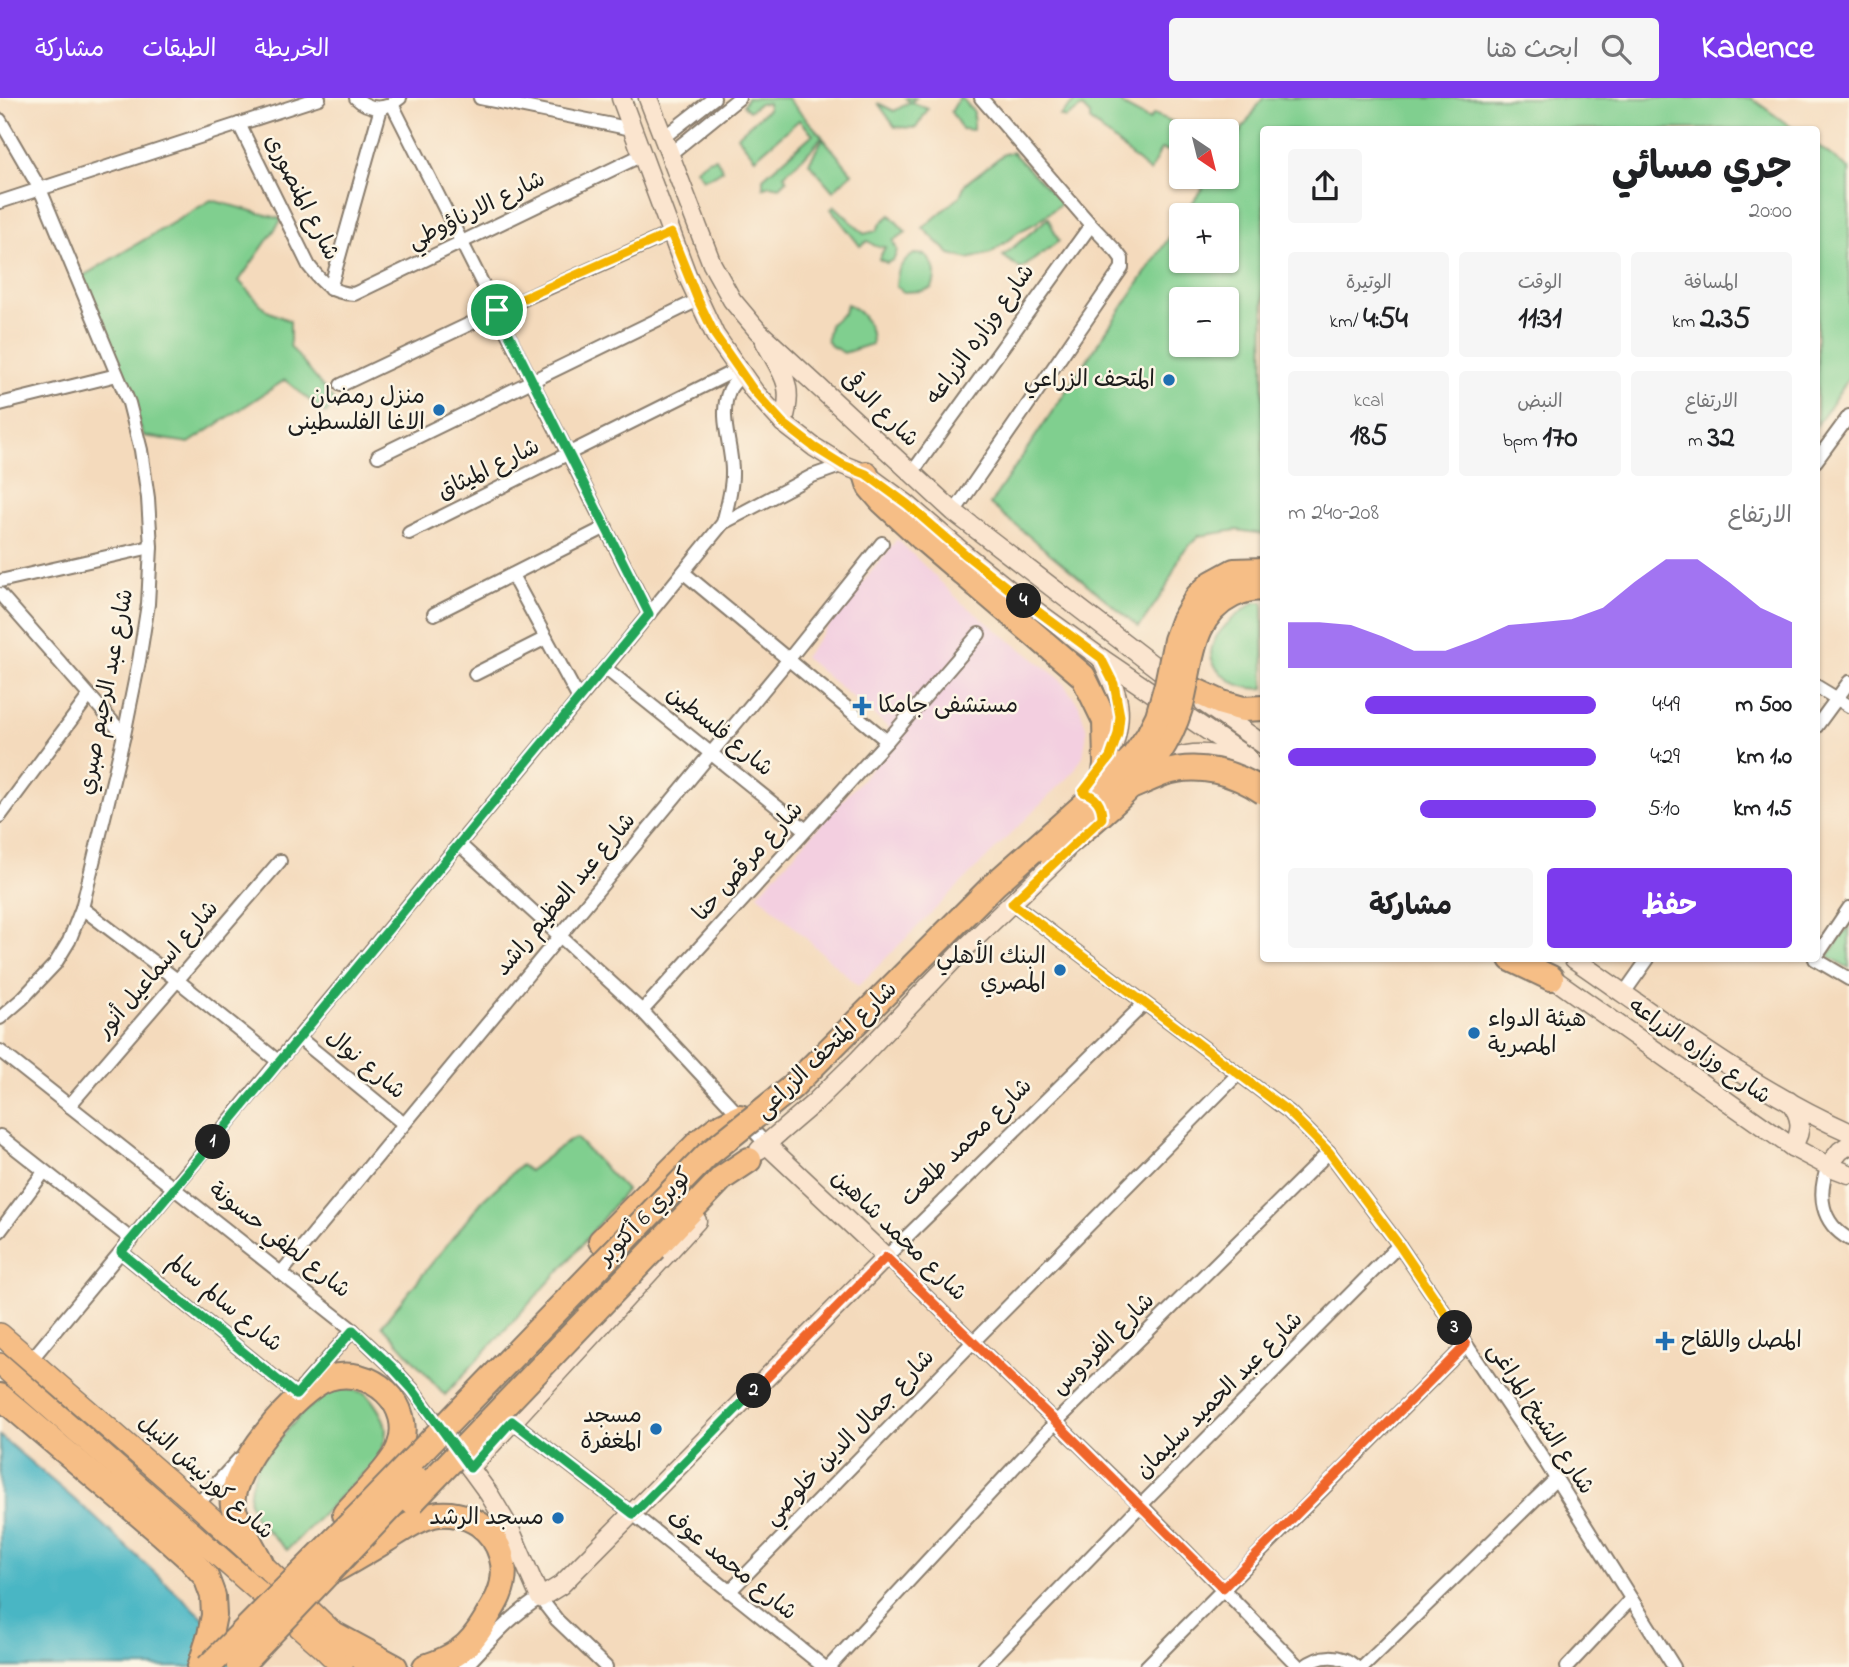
<!DOCTYPE html>
<html lang="ar">
<head>
<meta charset="utf-8">
<style>
  body { margin:0; font-family:"Indie Flower","Playpen Sans Arabic",sans-serif; background:#f6f6f6; color:#202124; direction:rtl; height:100vh; display:flex; flex-direction:column; font-size:26px; white-space:nowrap }
  * { box-sizing:border-box; margin:0 }
  p { font-size:23px; color:#757577 }
  .icon { flex:none; width:38px; height:38px; fill:none; stroke:currentColor; stroke-width:2; stroke-linecap:round; stroke-linejoin:round }
  .map { position:relative; flex:1; overflow:hidden; direction:ltr }
  .details { position:absolute; left:1260px; top:28px; width:560px; height:836px; display:flex; flex-direction:column; background:#fff; border-radius:7px; box-shadow:0 2px 5px #0004; direction:rtl }
  .details>* { flex:none }
  .needle { width:46px; rotate:145deg }
  .controls { position:absolute; left:1169px; top:21px; display:grid; gap:14px }
  .controls a { display:grid; place-items:center; width:70px; height:70px; border-radius:7px; background:#fff; box-shadow:0 2px 5px #0004; font-size:35px }
  .pin { position:absolute; display:grid; place-items:center; width:60px; height:60px; color:#fff; margin:-30px; border:4px solid #fff; border-radius:50%; box-shadow:0 2px 7px #0007 }
  .km { position:absolute; width:35px; height:35px; margin:-18px; border-radius:50%; background:#222; color:#fff; font-size:19px; line-height:35px; text-align:center }
  .round { display:grid; place-items:center; flex:none; width:74px; height:74px; border-radius:7px; background:#f6f6f6 }
  .overview { display:flex; align-items:center; justify-content:space-between; height:119px; padding:0 28px }
  h1 { font-size:38px; font-weight:700; line-height:52px }
  .figures { display:grid; grid-template-columns:repeat(3,1fr); gap:10px; height:119px; padding:7px 28px }
  .figures div { display:grid; align-content:center; border-radius:7px; background:#f6f6f6; text-align:center }
  .figures b { font-size:30px; font-weight:700 }
  .figures small { font-size:19px; font-weight:400 }
  .figures p { font-size:19px }
  .chart { height:196px; padding:14px 28px }
  .chart p { display:flex; justify-content:space-between }
  .chart svg { width:100%; height:126px; margin-top:7px; fill:#7c3aed; opacity:.7 }
  .action { display:flex; gap:14px; margin-top:auto; padding:14px 28px }
  .action a { flex:1; height:80px; border-radius:7px; background:#7c3aed; color:#fff; font-size:28px; font-weight:700; line-height:80px; text-align:center }
  .action a+a { background:#f6f6f6; color:#202124 }
  ul { padding:0 28px; list-style:none; font-size:23px }
  li { display:grid; grid-template-columns:112px 84px 1fr; align-items:center; height:52px }
  li i { height:18px; border-radius:9px; background:#7c3aed }
  header { display:flex; align-items:center; gap:42px; box-sizing:border-box; height:98px; padding:0 35px; background:#7c3aed; color:#fff }
  header strong { font-size:33px }
  nav { display:flex; gap:38px; margin-inline-start:auto; font-size:24px }
  .search { width:490px; height:63px; background:#f6f6f6; display:flex; align-items:center; gap:18px; box-sizing:border-box; padding:0 24px; border-radius:7px; color:#757577; font-size:26px }
  .map>svg:first-child { display:block }
  .built { fill:#f3cfe0 }
  .green { fill:#80cf8f; stroke:#4e7656; stroke-width:2; fill-rule:evenodd }
  .water { fill:#49b6c4; stroke:#326970; stroke-width:2 }
  .lines { fill:none; stroke-linecap:round; stroke-linejoin:round }
  .street-casing { stroke:#887b6c; stroke-width:16 }
  .secondary-casing { stroke:#887b6c; stroke-width:21 }
  .primary-casing { stroke:#887b6c; stroke-width:24 }
  .highway-casing { stroke:#887b6c; stroke-width:28 }
  .street { stroke:#fff; stroke-width:12 }
  .secondary { stroke:#fbe5cf; stroke-width:18 }
  .primary { stroke:#f6be86; stroke-width:21 }
  .highway { stroke:#f6be86; stroke-width:24 }
  .highway-bridge-casing { stroke:#887b6c; stroke-width:28; stroke-linecap:butt }
  .highway-bridge { stroke:#f6be86; stroke-width:24 }
  .split-1-casing { stroke:#fff; stroke-width:14 }
  .split-2-casing { stroke:#fff; stroke-width:14 }
  .split-3-casing { stroke:#fff; stroke-width:14 }
  .split-4-casing { stroke:#fff; stroke-width:14 }
  .split-5-casing { stroke:#fff; stroke-width:14 }
  .split-1 { stroke:#22a559; stroke-width:9 }
  .split-2 { stroke:#22a559; stroke-width:9 }
  .split-3 { stroke:#f0652b; stroke-width:9 }
  .split-4 { stroke:#f5b400; stroke-width:9 }
  .split-5 { stroke:#f5b400; stroke-width:9 }
  .poi-dot { fill:#1f6fb2; stroke:#fcf5e5; stroke-width:2.5 }
  .labels { text-anchor:middle; dominant-baseline:central; stroke-width:5; stroke-linejoin:round; paint-order:stroke }
  .street-label { font-size:23px; fill:#1c1c1c; stroke:#fcf5e5 }
  .poi-label { font-size:23px; fill:#1c1c1c; stroke:#fcf5e5; text-anchor:end }
</style>
</head>
<body>
<header>
<strong>Kadence</strong>
<div class="search"><svg class="icon" aria-label="search" viewBox="0 0 24 24"><circle cx="10" cy="10" r="6"/><path d="M15 15l6 6"/></svg>ابحث هنا</div>
<nav><a>الخريطة</a><a>الطبقات</a><a>مشاركة</a></nav>
</header>
<div class="map">
<svg width="1849" height="1569" viewBox="0 0 1849 1569">
  <rect width="100%" height="100%" fill="#fcf5e5"/>
  <filter id="ink" filterUnits="userSpaceOnUse"><feTurbulence type="fractalNoise" baseFrequency=".0143" numOctaves="2"/><feDisplacementMap in="SourceGraphic" scale="14" xChannelSelector="R" yChannelSelector="G"/><feConvolveMatrix kernelMatrix="1 2 1 2 8 2 1 2 1" color-interpolation-filters="sRGB"/></filter>
  <filter id="wash" filterUnits="userSpaceOnUse"><feTurbulence type="fractalNoise" baseFrequency=".00686" numOctaves="4" result="noise"/><feDisplacementMap in="SourceGraphic" scale="28" xChannelSelector="R" yChannelSelector="G"/><feGaussianBlur stdDeviation="1.57" result="paint"/><feColorMatrix in="noise" values="0 0 0 0 0 0 0 0 0 0 0 0 0 0 0 0 0 1.4 0 .05"/><feComposite in="paint" operator="in"/></filter>
  <g filter="url(#wash)">
    <rect width="100%" height="100%" fill="#f4dabc"/>
    <polygon class="built" points="897,441 962,505 1060,581 1079,607 1087,633 1083,658 1073,674 858,888 758,796 900,639 804,559"/>
    <g class="green">
      <polygon points="747,0 787,0 822,38 813,50 784,77 787,82 780,89 769,87 763,90 763,80 813,36 799,22 755,60 737,38 768,11 768,5 759,6 749,13 743,7"/>
      <polygon points="905,0 916,0 911,4 928,11 916,30 895,29 878,5 894,13 910,4"/>
      <polygon points="959,0 962,0 974,14 973,32 962,31 951,14"/>
      <path d="M1078,0H1118L1125,9L1149,22L1154,16L1178,26L1183,32L1179,47L1168,53L1161,51L1150,74L1090,22V17L1082,9C1076,13 1072,17 1065,20L1060,18Z"/>
      <path d="M1263,0H1751L1794,31L1264,32L1263,436L1237,432L1199,438L1181,456L1166,490L1139,529L990,406L1181,122V163H1227V117H1184L1210,79H1227V54ZM1227,201V247H1181V201Z"/>
      <polygon points="823,40 852,75 833,93 809,65"/>
      <polygon points="1817,47 1849,71 1849,280 1817,327"/>
      <polygon points="1012,54 1062,105 1036,125 1020,133 991,155 968,161 950,156 923,130 960,98 965,86 1004,56"/>
      <polygon points="716,60 723,72 715,77 703,81 696,71 708,62"/>
      <polygon points="211,102 282,121 239,183 267,213 290,223 290,248 334,303 326,316 285,282 189,345 144,338 78,181"/>
      <polygon points="835,108 864,136 876,133 881,125 890,117 906,134 893,143 897,152 894,161 887,165 879,161 885,149 875,148 868,143 860,148 831,111"/>
      <polygon points="1048,120 1059,143 1021,171 1003,158"/>
      <path d="M914,156L926,157C935,169 938,175 932,190L922,193L903,194L896,188C897,171 900,166 914,156Z"/>
      <path d="M847,206C864,215 872,227 872,246L844,255L831,248L827,242L830,226L844,215Z"/>
      <path d="M1255,504H1263L1264,590C1251,592 1237,588 1227,580C1188,552 1230,521 1255,504Z"/>
      <polygon points="1849,828 1849,870 1828,858"/>
      <polygon points="576,1040 626,1092 571,1160 445,1297 382,1227 483,1102 521,1067 529,1073 568,1043"/>
      <path d="M345,1290L366,1295C387,1320 394,1336 374,1365L287,1452L256,1422L249,1404L251,1386L258,1366L303,1314L328,1295Z"/>
    </g>
    <polygon class="water" points="0,1338 88,1413 257,1569 0,1569"/>
  </g>
  <g filter="url(#ink)">
    <g class="lines">
      <defs>
        <g id="street">
          <path d="M356,0C370,13 386,12 400,0"/>
          <polyline points="480,0 632,31"/>
          <polyline points="392,6 649,516"/>
          <polyline points="0,22 40,91 129,305 141,352 148,400 151,449 148,506 139,563 124,637 82,810 69,843 55,866 22,901 0,920"/>
          <path d="M239,26L309,168C323,186 331,195 354,196L642,57"/>
          <polyline points="664,39 714,0"/>
          <polyline points="670,56 739,0"/>
          <polyline points="0,104 319,0"/>
          <polyline points="330,191 381,10"/>
          <polyline points="341,287 497,213 671,135"/>
          <polyline points="0,306 117,277"/>
          <polyline points="378,358 698,202"/>
          <polyline points="1816,363 1849,318"/>
          <polyline points="911,376 1091,127"/>
          <polyline points="954,414 1122,170 1122,161 1116,153 1091,127 981,0"/>
          <polyline points="723,425 812,378 843,367"/>
          <polyline points="409,435 738,271"/>
          <polyline points="684,475 887,643"/>
          <polyline points="512,477 579,601"/>
          <polyline points="0,483 151,449"/>
          <polyline points="0,496 124,637"/>
          <polyline points="434,516 606,429"/>
          <polyline points="605,570 806,732"/>
          <polyline points="475,576 546,540"/>
          <polyline points="1816,588 1849,608"/>
          <polyline points="1816,629 1849,584"/>
          <polyline points="0,718 89,598"/>
          <polyline points="459,746 642,913 766,1046"/>
          <polyline points="1012,805 1289,1014 1329,1054 1399,1147 1545,1363 1674,1569"/>
          <polyline points="82,810 177,882 279,964"/>
          <polyline points="1816,859 1849,810"/>
          <polyline points="1815,861 1849,881"/>
          <polyline points="1624,895 1648,861"/>
          <polyline points="1144,906 886,1159 1141,1407 1299,1569"/>
          <polyline points="642,913 887,643 979,536"/>
          <polyline points="299,940 404,1026"/>
          <polyline points="0,953 353,1232 392,1269 413,1292 438,1326"/>
          <polyline points="69,1008 280,763"/>
          <polyline points="0,1038 132,1142"/>
          <path d="M1828,1068C1817,1097 1821,1125 1849,1141"/>
          <polyline points="0,1133 44,1074"/>
          <polyline points="121,1154 296,1297"/>
          <polyline points="281,1175 789,561 882,445"/>
          <path d="M31,1262L605,570L723,425C727,409 732,393 732,376C733,349 718,319 729,293C731,287 738,281 743,276"/>
          <polyline points="306,1285 353,1232"/>
          <polyline points="512,1323 633,1416 824,1569"/>
          <polyline points="197,1407 239,1361"/>
          <polyline points="729,1494 973,1244 1238,976"/>
          <path d="M465,1569C488,1545 511,1517 540,1500L557,1522L606,1569"/>
          <polyline points="829,1569 1056,1324 1329,1054"/>
          <polyline points="984,1569 1141,1407 1399,1147"/>
          <polyline points="1146,1569 1466,1247"/>
          <path d="M1304,1569C1320,1556 1340,1555 1356,1569"/>
          <polyline points="1363,1569 1556,1381"/>
          <polyline points="1567,1569 1631,1501"/>
        </g>
        <g id="secondary">
          <polyline points="621,0 687,177 715,237 754,293 783,325 814,349 843,367 866,376 907,406 966,457 1032,510 1101,560 1248,660"/>
          <polyline points="648,0 712,166 732,202 758,233 954,414 1175,584"/>
          <path d="M765,244C783,277 795,287 783,325"/>
          <path d="M1101,560C1120,599 1125,613 1111,656"/>
          <polyline points="1204,605 1264,647"/>
          <path d="M1155,671C1161,667 1168,662 1175,660C1206,649 1235,662 1264,672"/>
          <path d="M1574,861C1663,922 1750,990 1849,1034"/>
          <polyline points="1544,874 1792,1049 1828,1068 1849,1076"/>
          <path d="M1789,1003C1802,1018 1803,1033 1792,1049"/>
          <polyline points="759,1052 814,1005 857,963 961,854 1065,754"/>
          <polyline points="1828,1068 1840,1053 1849,1047"/>
          <polyline points="440,1324 438,1326 489,1396 510,1431 540,1500 561,1487 886,1159 766,1046"/>
          <polyline points="470,1370 697,1123"/>
        </g>
        <g id="primary">
          <polyline points="0,1236 197,1407 261,1465 369,1569"/>
          <polyline points="0,1266 322,1549 342,1569"/>
        </g>
        <g id="highway">
          <polyline points="866,376 870,389 882,403 922,440"/>
          <polyline points="1174,583 1222,605 1243,611 1264,610"/>
          <polyline points="1511,861 1551,880"/>
          <polyline points="601,1143 700,1043 717,1030 740,1019"/>
          <polyline points="655,1150 722,1080 749,1062"/>
          <polyline points="0,1298 161,1435 190,1461 206,1479 213,1498 214,1517 210,1537 200,1569"/>
          <path d="M261,1465C255,1452 235,1420 233,1408C227,1373 297,1290 329,1280C371,1267 416,1307 399,1350C392,1369 359,1400 345,1416"/>
          <path d="M335,1472C352,1462 369,1453 386,1442C400,1433 416,1421 433,1417C448,1414 466,1417 479,1426C501,1442 510,1471 499,1497C496,1505 490,1513 486,1521C479,1533 471,1545 459,1553C448,1561 437,1565 425,1569"/>
          <polyline points="334,1536 395,1569"/>
        </g>
      </defs>
      <use href="#street" class="street-casing"/>
      <use href="#secondary" class="secondary-casing"/>
      <use href="#primary" class="primary-casing"/>
      <use href="#highway" class="highway-casing"/>
      <use href="#street" class="street"/>
      <use href="#secondary" class="secondary"/>
      <use href="#primary" class="primary"/>
      <use href="#highway" class="highway"/>
      <defs>
        <g id="highway-bridge">
          <polyline points="922,440 1083,578 1105,623 1106,666 1103,690"/>
          <path d="M1133,688C1143,684 1153,679 1164,675C1198,664 1234,674 1264,694"/>
          <path d="M1052,758C1088,727 1128,697 1157,658C1167,643 1175,627 1180,610C1192,569 1188,519 1233,497C1242,493 1253,489 1264,491"/>
          <polyline points="412,1404 655,1150"/>
          <polyline points="208,1569 368,1408 707,1057 792,989 995,786 1103,690 1134,658 1148,638 1158,618 1167,586 1176,542 1183,523 1198,498 1212,485 1234,473 1264,472"/>
          <polyline points="239,1569 417,1381"/>
        </g>
      </defs>
      <use href="#highway-bridge" class="highway-bridge-casing"/>
      <use href="#highway-bridge" class="highway-bridge"/>
    </g>
  </g>
  <g class="lines" filter="url(#ink)">
    <defs>
      <polyline id="split-1" points="213,1044 649,516 497,212"/>
      <polyline id="split-2" points="213,1044 121,1154 296,1297 353,1232 392,1269 413,1292 470,1370 512,1323 633,1416 754,1293"/>
      <polyline id="split-3" points="754,1293 886,1159 1056,1324 1223,1490 1466,1247 1455,1230"/>
      <path id="split-4" d="M1024,503L1101,560L1114,586L1120,618L1118,636L1110,659L1083,694C1096,698 1102,706 1102,720L1012,805L1289,1014L1329,1054L1399,1147L1455,1230"/>
      <polyline id="split-5" points="497,212 671,135 698,202 715,237 754,293 783,325 814,349 843,367 866,376 907,406 966,457 1024,503"/>
    </defs>
    <use href="#split-1" class="split-1-casing"/>
    <use href="#split-2" class="split-2-casing"/>
    <use href="#split-3" class="split-3-casing"/>
    <use href="#split-4" class="split-4-casing"/>
    <use href="#split-5" class="split-5-casing"/>
    <use href="#split-1" class="split-1"/>
    <use href="#split-2" class="split-2"/>
    <use href="#split-3" class="split-3"/>
    <use href="#split-4" class="split-4"/>
    <use href="#split-5" class="split-5"/>
  </g>
  <g class="poi-dot">
    <circle cx="1169" cy="282" r="7"/>
    <circle cx="439" cy="312" r="7"/>
    <path d="M858.5 597.5h7v7h7v7h-7v7h-7v-7h-7v-7h7z"/>
    <circle cx="1060" cy="872" r="7"/>
    <circle cx="1474" cy="935" r="7"/>
    <path d="M1661.5 1232.5h7v7h7v7h-7v7h-7v-7h-7v-7h7z"/>
    <circle cx="656" cy="1331" r="7"/>
    <circle cx="558" cy="1420" r="7"/>
  </g>
  <g class="labels">
    <g class="street-label">
      <text transform="translate(301 100) rotate(63)">شارع المنصورى</text>
      <text transform="translate(477 113) rotate(-26)">شارع الارناؤوطي</text>
      <text transform="translate(981 237) rotate(-54)">شارع وزاره الزراعه</text>
      <text transform="translate(879 312) rotate(44)">شارع الدقى</text>
      <text transform="translate(489 372) rotate(-26)">شارع الميثاق</text>
      <text transform="translate(107 594) rotate(-79)">شارع عبد الرحيم صبري</text>
      <text transform="translate(719 634) rotate(39)">شارع فلسطين</text>
      <text transform="translate(749 764) rotate(-48)">شارع مرقص حنا</text>
      <text transform="translate(566 797) rotate(-50)">شارع عبد العظيم راشد</text>
      <text transform="translate(158 872) rotate(-49)">شارع اسماعيل أنور</text>
      <text transform="translate(827 953) rotate(-44)">شارع المتحف الزراعى</text>
      <text transform="translate(1699 954) rotate(35)">شارع وزاره الزراعه</text>
      <text transform="translate(365 967) rotate(40)">شارع نوال</text>
      <text transform="translate(967 1045) rotate(-44)">شارع محمد طلعت</text>
      <text transform="translate(646 1119) rotate(-46)">كوبري 6 أكتوبر</text>
      <text transform="translate(898 1138) rotate(44)">شارع محمد شاهين</text>
      <text transform="translate(279 1143) rotate(38)">شارع لطفي حسونة</text>
      <text transform="translate(224 1206) rotate(39)">شارع سالم سالم</text>
      <text transform="translate(1104 1247) rotate(-45)">شارع الفردوس</text>
      <text transform="translate(1220 1298) rotate(-45)">شارع عبد الحميد سليمان</text>
      <text transform="translate(1540 1321) rotate(57)">شارع الشيخ المراغى</text>
      <text transform="translate(850 1340) rotate(-46)">شارع جمال الدين خلوصي</text>
      <text transform="translate(205 1380) rotate(42)">شارع كورنيش النيل</text>
      <text transform="translate(731 1468) rotate(39)">شارع محمد عوف</text>
    </g>
    <g class="poi-label">
      <text x="1155" y="282">المتحف الزراعي</text>
      <text x="425" y="299">منزل رمضان<tspan x="425" dy="26">الاغا الفلسطينى</tspan></text>
      <text x="878" y="608" text-anchor="start">مستشفى جامكا</text>
      <text x="1046" y="859">البنك الأهلي<tspan x="1046" dy="26">المصري</tspan></text>
      <text x="1488" y="922" text-anchor="start">هيئة الدواء<tspan x="1488" dy="26">المصرية</tspan></text>
      <text x="1681" y="1243" text-anchor="start">المصل واللقاح</text>
      <text x="642" y="1318">مسجد<tspan x="642" dy="26">المغفرة</tspan></text>
      <text x="544" y="1420">مسجد الرشد</text>
    </g>
  </g>
</svg>
<div class="controls">
<a><svg class="needle" viewBox="-14 -14 28 28"><path d="M0-13l5 13h-10z" fill="#e53935"/><path d="M0 13l5-13h-10z" fill="#757577"/></svg></a>
<a>+</a>
<a>−</a>
</div>
<div class="pin" style="left:497px;top:212px;background:#1e9e55"><svg class="icon" aria-label="arrive" viewBox="0 0 24 24"><path d="M6 21V4h12l-3 4 3 4H6"/></svg></div>
<b class="km" style="left:213px;top:1044px">1</b>
<b class="km" style="left:754px;top:1293px">2</b>
<b class="km" style="left:1455px;top:1230px">3</b>
<b class="km" style="left:1024px;top:503px">4</b>
<section class="details">
<div class="overview"><div><h1>جري مسائي</h1><p>20:00</p></div><a class="round"><svg class="icon" aria-label="share" viewBox="0 0 24 24"><path d="M12 15V3M7 8l5-5 5 5M5 13v7h14v-7"/></svg></a></div>
<div class="figures">
<div><p>المسافة</p><b>2.35<small> km</small></b></div>
<div><p>الوقت</p><b>11:31</b></div>
<div><p>الوتيرة</p><b>4:54<small> /km</small></b></div>
</div>
<div class="figures">
<div><p>الارتفاع</p><b>32<small> m</small></b></div>
<div><p>النبض</p><b>170<small> bpm</small></b></div>
<div><p>kcal</p><b>185</b></div>
</div>
<div class="chart"><p><span>الارتفاع</span>208–240 m</p>
<svg viewBox="0 0 160 44" preserveAspectRatio="none"><path d="M0 44V28L10 28L20 29L30 33L40 38L50 38L60 34L70 29L80 28L90 27L100 23L110 14L120 6L130 6L140 14L150 23L160 28V44z"/></svg>
</div>
<ul>
<li><b>500 m</b>4:49<i style="width:75%"></i></li>
<li><b>1.0 km</b>4:29<i style="width:100%"></i></li>
<li><b>1.5 km</b>5:10<i style="width:57%"></i></li>
</ul>
<div class="action"><a>حفظ</a><a>مشاركة</a></div>
</section>
</div>
</body>
</html>
